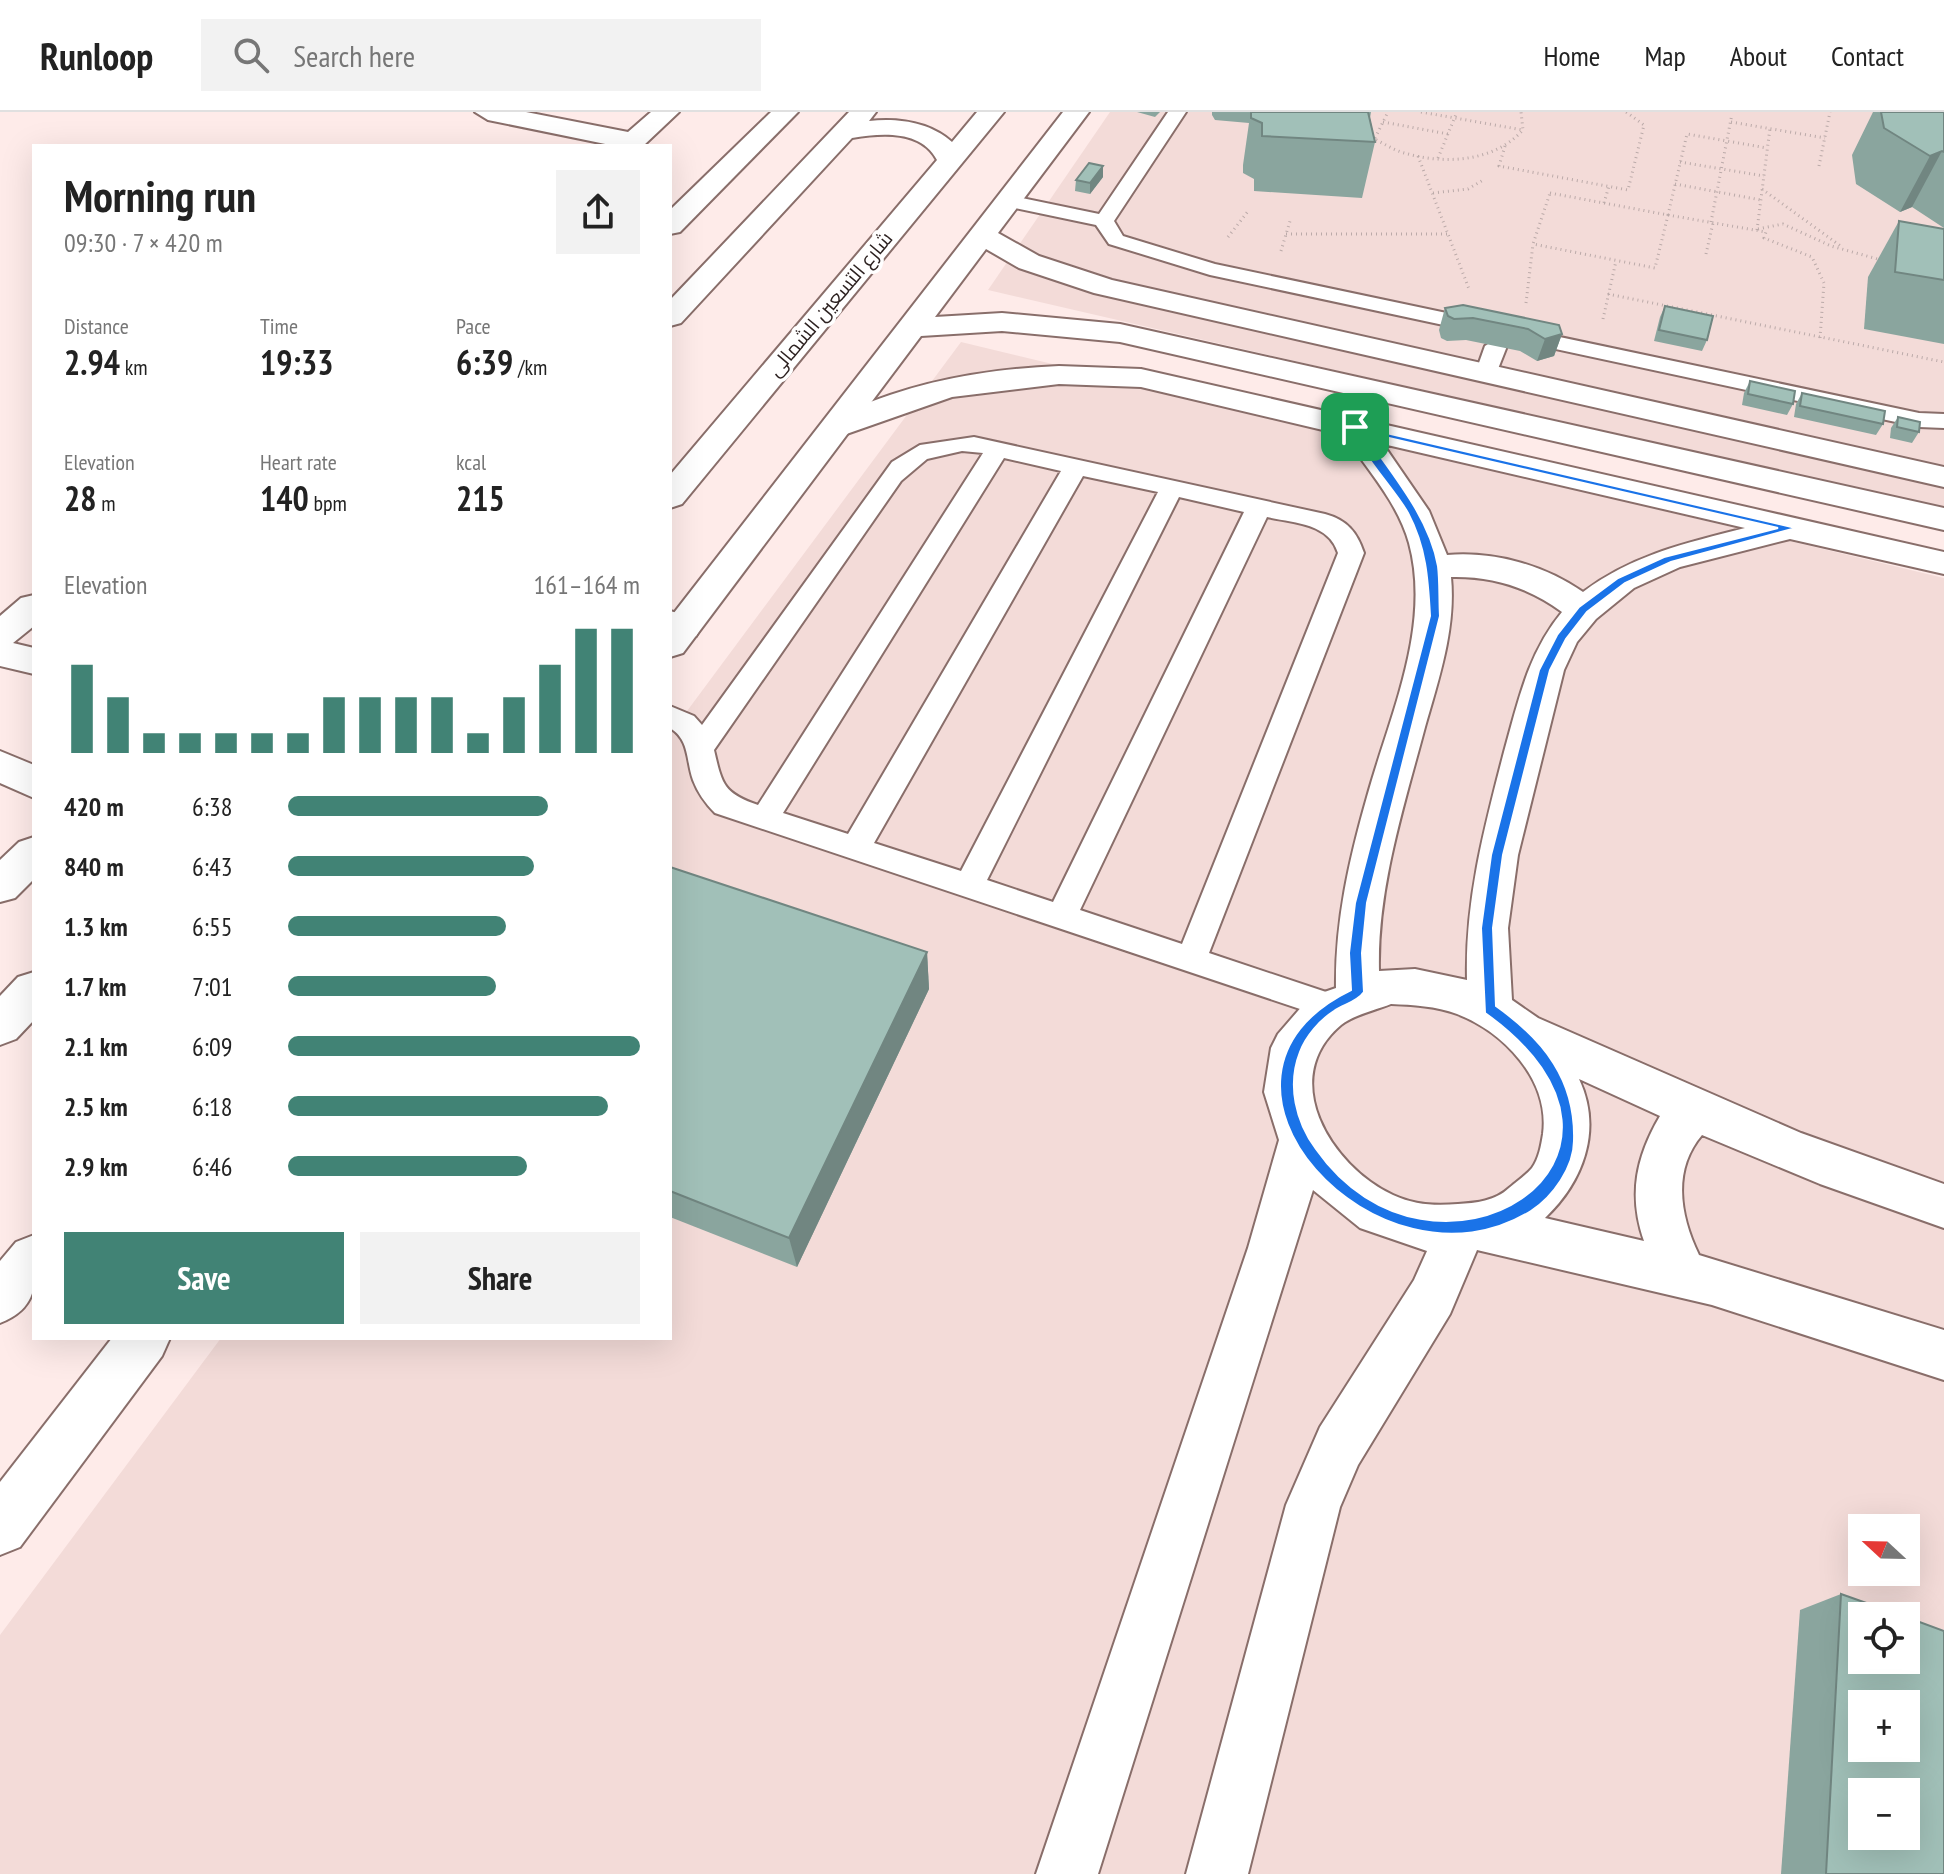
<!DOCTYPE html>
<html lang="en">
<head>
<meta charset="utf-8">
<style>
  body { margin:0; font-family:"PT Sans Narrow",Cairo,sans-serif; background:#f2f2f2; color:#222; height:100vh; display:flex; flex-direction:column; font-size:30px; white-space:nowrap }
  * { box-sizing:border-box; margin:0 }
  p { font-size:26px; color:#767676 }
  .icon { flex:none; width:44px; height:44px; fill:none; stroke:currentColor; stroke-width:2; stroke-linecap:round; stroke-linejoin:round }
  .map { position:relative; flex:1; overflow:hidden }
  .sheet { position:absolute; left:32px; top:32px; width:640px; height:1196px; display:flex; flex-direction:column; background:#fff; border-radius:0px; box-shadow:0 8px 32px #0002 }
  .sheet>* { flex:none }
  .needle { width:52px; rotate:292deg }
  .fabs { position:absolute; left:1848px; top:1402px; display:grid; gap:16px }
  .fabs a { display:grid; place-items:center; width:72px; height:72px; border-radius:0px; background:#fff; box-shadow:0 8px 32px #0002; font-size:40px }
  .pin { position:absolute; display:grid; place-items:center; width:68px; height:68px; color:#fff; margin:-34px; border-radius:16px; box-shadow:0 4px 12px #0006 }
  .round { display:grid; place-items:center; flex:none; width:84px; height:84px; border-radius:0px; background:#f2f2f2 }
  .head { display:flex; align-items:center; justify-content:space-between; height:136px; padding:0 32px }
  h1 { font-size:44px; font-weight:800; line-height:60px }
  .stats { display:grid; grid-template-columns:repeat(3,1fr); gap:12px; height:136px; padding:8px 32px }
  .stats div { display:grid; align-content:center }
  .stats b { font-size:34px; font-weight:800 }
  .stats small { font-size:22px; font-weight:400 }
  .stats p { font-size:22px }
  .chart { height:224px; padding:16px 32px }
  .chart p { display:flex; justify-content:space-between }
  .chart svg { width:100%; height:144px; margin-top:8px; stroke:#418375; stroke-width:6 }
  .primary-button { display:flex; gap:16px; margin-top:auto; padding:16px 32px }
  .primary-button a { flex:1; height:92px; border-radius:0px; background:#418375; color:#fff; font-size:32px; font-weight:800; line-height:92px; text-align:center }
  .primary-button a+a { background:#f2f2f2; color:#222 }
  ul { padding:0 32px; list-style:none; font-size:26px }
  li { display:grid; grid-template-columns:128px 96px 1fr; align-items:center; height:60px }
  li i { height:20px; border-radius:10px; background:#418375 }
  header { display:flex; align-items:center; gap:48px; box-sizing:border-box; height:112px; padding:0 40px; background:#fff; border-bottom:2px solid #e0e0e0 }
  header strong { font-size:38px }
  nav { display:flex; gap:44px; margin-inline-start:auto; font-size:28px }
  .search { width:560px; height:72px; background:#f2f2f2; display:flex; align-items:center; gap:20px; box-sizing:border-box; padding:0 28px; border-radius:0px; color:#767676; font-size:30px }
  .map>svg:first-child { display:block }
  .built { fill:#f3dbd8; fill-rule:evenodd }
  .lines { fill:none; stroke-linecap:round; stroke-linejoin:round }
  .service-casing { stroke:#896e6a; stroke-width:4 }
  .minor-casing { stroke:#896e6a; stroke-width:4 }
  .tertiary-casing { stroke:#896e6a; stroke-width:4 }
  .secondary-casing { stroke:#896e6a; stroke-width:4 }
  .primary-casing { stroke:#896e6a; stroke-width:4 }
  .path { stroke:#bbaaa9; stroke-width:3; stroke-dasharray:1 4; stroke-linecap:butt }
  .service { fill:#fff; fill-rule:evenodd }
  .minor { fill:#fff; fill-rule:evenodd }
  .tertiary { fill:#fff; fill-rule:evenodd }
  .secondary { fill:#fff; fill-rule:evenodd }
  .primary { fill:#fff; fill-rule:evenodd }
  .wall { fill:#8aa59e }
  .shaded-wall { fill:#718681 }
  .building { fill:#a1c0b8; stroke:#718681; stroke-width:2; fill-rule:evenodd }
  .route { fill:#1a73e8; stroke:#fff; stroke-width:2; fill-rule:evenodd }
  .labels { text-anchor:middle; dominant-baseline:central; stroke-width:7; stroke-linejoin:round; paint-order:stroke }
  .far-street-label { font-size:20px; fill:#2d2221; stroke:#fff }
</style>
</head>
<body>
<header>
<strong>Runloop</strong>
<div class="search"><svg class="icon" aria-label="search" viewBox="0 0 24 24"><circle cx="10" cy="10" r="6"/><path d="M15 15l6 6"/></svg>Search here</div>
<nav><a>Home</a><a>Map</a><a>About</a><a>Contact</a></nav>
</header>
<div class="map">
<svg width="1944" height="1762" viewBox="0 0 1944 1762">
  <rect width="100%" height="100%" fill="#feebe9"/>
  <g class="built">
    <polygon points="1110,0 1944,0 1944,399 988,178"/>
    <path d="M961,230L1944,466V1762H0V1523L221,1226H670V622ZM1862,1416H1906V1460H1862ZM1862,1504H1906V1548H1862ZM1862,1592H1906V1636H1862ZM1862,1680H1906V1724H1862Z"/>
  </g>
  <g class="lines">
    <defs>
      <g id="service">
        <polygon points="1168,0 1186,0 1114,109 1123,124 1215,152 1919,301 1944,302 1944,316 1919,315 1210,163 1109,132 1096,113 1001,93 998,89 1008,83 1099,102"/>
        <polygon points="1496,227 1507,234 1494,267 1478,267 1475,262 1485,234"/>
        <path d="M974,325L1325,402C1347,408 1357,420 1364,441L1209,841L1341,885L1346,894L1341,903L1330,907L715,701C705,691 698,681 693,668C686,649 690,628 670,616V594L694,604L702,613L892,350L920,333ZM962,339L983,341L758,693C723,681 722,672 714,638L901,369L927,347ZM1004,346L1061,359L848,722L783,701ZM1083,364L1158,380L961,759L874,731ZM1179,385L1244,400L1053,790L987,768ZM1267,405C1294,411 1329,411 1338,441L1182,832L1080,798Z"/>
      </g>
      <g id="minor">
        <polygon points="475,0 526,0 628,20 651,0 679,0 643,34 615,34 488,8"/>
        <path d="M1059,254L1141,257L1944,440V462L1790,427L1680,455L1634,476L1596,507L1577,530L1564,558L1518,743L1508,816L1512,888L1538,906L1801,1021L1944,1072V1116L1820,1072L1702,1023C1672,1058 1680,1104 1699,1143L1944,1218V1268L1712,1193L1477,1138L1450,1202L1358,1353L1340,1395L1248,1762H1186L1286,1393L1320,1315L1414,1168L1427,1139L1360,1116L1313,1078L1098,1762H1036L1248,1136L1279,1028L1264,980L1271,936L1278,922L1310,885L1336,876C1335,810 1349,748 1367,685C1389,605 1432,515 1409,431C1398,391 1367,357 1344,323L1141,275L1059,272L952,285L835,326L824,323L819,316C826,306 839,303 851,298C917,269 987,257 1059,254ZM1383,332L1745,416C1686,431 1632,443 1583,480C1544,453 1494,439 1447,443L1429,399ZM1451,465C1492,464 1528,475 1562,500C1528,541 1518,590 1504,640C1484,717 1465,788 1467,868L1415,857L1379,859C1377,776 1404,694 1425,615C1439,566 1456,516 1451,465ZM1391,892C1413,893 1436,894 1457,902C1504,920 1550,968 1543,1022C1541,1034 1539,1046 1532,1056C1526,1063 1516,1070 1509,1076C1495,1089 1476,1091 1458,1092C1435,1094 1415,1093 1393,1083C1331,1054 1277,967 1341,913C1353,903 1376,898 1391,892ZM1579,967L1660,1004C1636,1045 1628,1083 1644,1129L1545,1106C1583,1070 1603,1018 1579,967Z"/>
        <polygon points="34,483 34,514 13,531 34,536 34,562 0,554 0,504 21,486"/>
        <polygon points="0,639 34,653 34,686 0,671"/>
      </g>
      <g id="tertiary">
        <polygon points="1063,0 1089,0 998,121 1039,144 1112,168 1944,355 1944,375 1094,181 1019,156 986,137 935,205 1002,201 1120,212 1944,396 1944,418 1120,230 1002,219 921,224 683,541 670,545 670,506"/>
        <polygon points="112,1226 170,1226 162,1244 20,1435 0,1443 0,1370"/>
      </g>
      <g id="secondary">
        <polygon points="771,0 798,0 680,120 670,122 670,98"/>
        <polygon points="34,725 34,767 15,786 0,790 0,748 19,730"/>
      </g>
      <g id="primary">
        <path d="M849,0H876L869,9C899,6 929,10 952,30L977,0H1004L682,392L670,396V363L937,48C921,18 882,21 852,26L681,211L670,214V188Z"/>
        <polygon points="670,499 696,506 701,515 696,524 683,527 670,524"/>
        <polygon points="34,860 34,908 16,927 0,933 0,884 18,865"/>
        <path d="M34,1123C34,1163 44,1194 0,1211V1149L16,1130Z"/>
      </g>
    </defs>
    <use href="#service" class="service-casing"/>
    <use href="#minor" class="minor-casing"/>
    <use href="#tertiary" class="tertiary-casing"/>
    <use href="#secondary" class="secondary-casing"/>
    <use href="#primary" class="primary-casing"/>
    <g class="path">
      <polyline points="1421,0 1523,18"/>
      <polyline points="1383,10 1448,22"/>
      <polyline points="1731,10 1825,26"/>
      <path d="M1367,24C1379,28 1389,36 1401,40C1442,53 1493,51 1523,18L1521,0"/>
      <polyline points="1375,26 1388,0"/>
      <polyline points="1505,34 1499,54 1628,78 1644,13 1626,0"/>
      <polyline points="1418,44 1469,177"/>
      <polyline points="1438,46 1457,0"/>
      <polyline points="1680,50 1764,64"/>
      <polyline points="1819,54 1830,0"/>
      <polyline points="1675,72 1761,88"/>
      <polyline points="1762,77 1842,135"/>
      <polyline points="1433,81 1468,77 1485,67"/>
      <polygon points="1550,81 1668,103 1655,156 1533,132"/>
      <polyline points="1604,91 1609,74"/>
      <polyline points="1668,103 1766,120 1764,126 1812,145 1824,171 1820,226"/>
      <polyline points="1668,103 1687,22 1767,36"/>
      <polyline points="1711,110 1732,2"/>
      <polyline points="1758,117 1783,112 1831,134 1881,148"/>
      <polyline points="1757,118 1770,16"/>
      <polyline points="1286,122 1448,122"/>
      <polyline points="1228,125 1249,98"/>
      <polyline points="1281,139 1290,109"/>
      <polyline points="1706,142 1713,111"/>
      <polyline points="1608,182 1944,250"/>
      <polyline points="1526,191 1533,132"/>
      <polyline points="1603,207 1616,149"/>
    </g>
    <use href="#service" class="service"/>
    <use href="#minor" class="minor"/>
    <use href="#tertiary" class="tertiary"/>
    <use href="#secondary" class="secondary"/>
    <use href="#primary" class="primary"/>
  </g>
  <g class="wall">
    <polygon points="1137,0 1160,0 1155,5"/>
    <polygon points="1212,0 1371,0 1370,6 1375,30 1362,86 1254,79 1254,67 1243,61 1243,53 1249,11 1215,8 1212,3"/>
    <polygon points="1873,0 1944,0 1944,116 1912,95 1900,100 1856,72 1852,43"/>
    <polygon points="1103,65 1090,82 1075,79 1076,68"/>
    <polygon points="1899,109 1944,117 1944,232 1864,217 1868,165"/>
    <polygon points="1665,194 1707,228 1702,239 1654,229 1660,205"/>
    <polygon points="1445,196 1562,222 1554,244 1537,249 1520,239 1466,228 1447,229 1441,226 1439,218"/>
    <polygon points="1750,269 1793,292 1787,303 1742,293 1744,281"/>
    <polygon points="1802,281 1883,312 1876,323 1794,305 1796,292"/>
    <polygon points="1898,305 1919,320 1912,331 1890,326 1891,316"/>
    <polygon points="670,755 927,840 929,877 797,1155 670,1105"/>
    <polygon points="1841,1482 1944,1762 1781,1762 1800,1498"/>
  </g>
  <g class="shaded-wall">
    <polygon points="1942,39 1912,95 1900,100 1930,44"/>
    <polygon points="1103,54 1103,65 1090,82 1090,71"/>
    <polygon points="1562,222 1554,244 1537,249 1545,227"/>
    <polygon points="927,840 929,877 797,1155 789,1126"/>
  </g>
  <g class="building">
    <polygon points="1251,0 1368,0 1375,30 1262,24 1262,11 1251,6"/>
    <polygon points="1881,0 1944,0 1944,40 1942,39 1930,44 1884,16"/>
    <polygon points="1089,51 1103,54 1090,71 1076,68"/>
    <polygon points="1899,109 1944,117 1944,168 1895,160"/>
    <polygon points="1463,193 1559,213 1562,222 1545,227 1528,217 1473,206 1454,207 1448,204 1445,196"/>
    <polygon points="1665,194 1713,204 1707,228 1659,218"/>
    <polygon points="1750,269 1795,279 1793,292 1748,282"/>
    <polygon points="1802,281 1885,299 1883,312 1800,294"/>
    <polygon points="1898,305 1920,310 1919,320 1897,315"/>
    <polygon points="670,755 927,840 789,1126 670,1079"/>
    <path d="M1841,1482L1903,1504H1862V1548H1906V1505L1944,1519V1762H1826ZM1862,1592H1906V1636H1862ZM1862,1680H1906V1724H1862Z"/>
  </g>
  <path class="route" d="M1352,313L1796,416L1671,450L1625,471L1587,500L1566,527L1550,558L1503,743L1493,816L1496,894C1544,928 1576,968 1574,1029C1574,1055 1553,1085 1531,1099C1379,1194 1168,967 1351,878L1349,841L1355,791L1430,504C1428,467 1426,435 1408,401C1395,377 1355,337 1352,313ZM1363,320L1778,416L1664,445L1618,466L1579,495L1557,523L1539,558L1491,743L1481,816L1485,901C1690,1048 1433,1204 1316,1037C1296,1010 1287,973 1300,940C1306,924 1320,908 1334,899C1344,892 1357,890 1364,880L1362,841L1367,791L1440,504C1439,488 1440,470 1438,454C1429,404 1391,361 1363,320Z"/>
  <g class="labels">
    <g class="far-street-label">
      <text transform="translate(830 192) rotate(-50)">شارع التسعين الشمالى</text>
    </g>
  </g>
</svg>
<div class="fabs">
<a><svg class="needle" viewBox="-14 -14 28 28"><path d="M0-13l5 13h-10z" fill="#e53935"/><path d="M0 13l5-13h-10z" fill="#767676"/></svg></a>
<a><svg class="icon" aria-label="locate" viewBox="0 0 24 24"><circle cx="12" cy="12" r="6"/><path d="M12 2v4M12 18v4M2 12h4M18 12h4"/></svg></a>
<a>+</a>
<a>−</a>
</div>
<div class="pin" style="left:1355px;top:315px;background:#1e9e55"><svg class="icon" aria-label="arrive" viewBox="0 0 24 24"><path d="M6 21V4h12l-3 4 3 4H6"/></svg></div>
<section class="sheet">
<div class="head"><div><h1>Morning run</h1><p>09:30 · 7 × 420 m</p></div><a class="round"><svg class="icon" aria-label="share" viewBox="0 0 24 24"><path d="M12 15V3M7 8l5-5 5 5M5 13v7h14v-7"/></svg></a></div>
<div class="stats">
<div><p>Distance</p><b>2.94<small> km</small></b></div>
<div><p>Time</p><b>19:33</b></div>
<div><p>Pace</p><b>6:39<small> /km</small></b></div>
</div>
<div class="stats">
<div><p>Elevation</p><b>28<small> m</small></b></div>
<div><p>Heart rate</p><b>140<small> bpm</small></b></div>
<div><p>kcal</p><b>215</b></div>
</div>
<div class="chart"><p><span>Elevation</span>161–164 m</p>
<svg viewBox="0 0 160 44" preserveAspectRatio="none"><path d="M5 44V17M15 44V27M25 44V38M35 44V38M45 44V38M55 44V38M65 44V38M75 44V27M85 44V27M95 44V27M105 44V27M115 44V38M125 44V27M135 44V17M145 44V6M155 44V6"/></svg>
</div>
<ul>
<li><b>420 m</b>6:38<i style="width:74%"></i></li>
<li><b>840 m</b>6:43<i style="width:70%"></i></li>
<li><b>1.3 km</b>6:55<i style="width:62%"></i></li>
<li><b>1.7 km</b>7:01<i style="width:59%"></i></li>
<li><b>2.1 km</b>6:09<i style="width:100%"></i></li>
<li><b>2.5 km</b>6:18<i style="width:91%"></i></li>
<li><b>2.9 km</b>6:46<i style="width:68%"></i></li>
</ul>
<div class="primary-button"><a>Save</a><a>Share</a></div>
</section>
</div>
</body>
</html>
